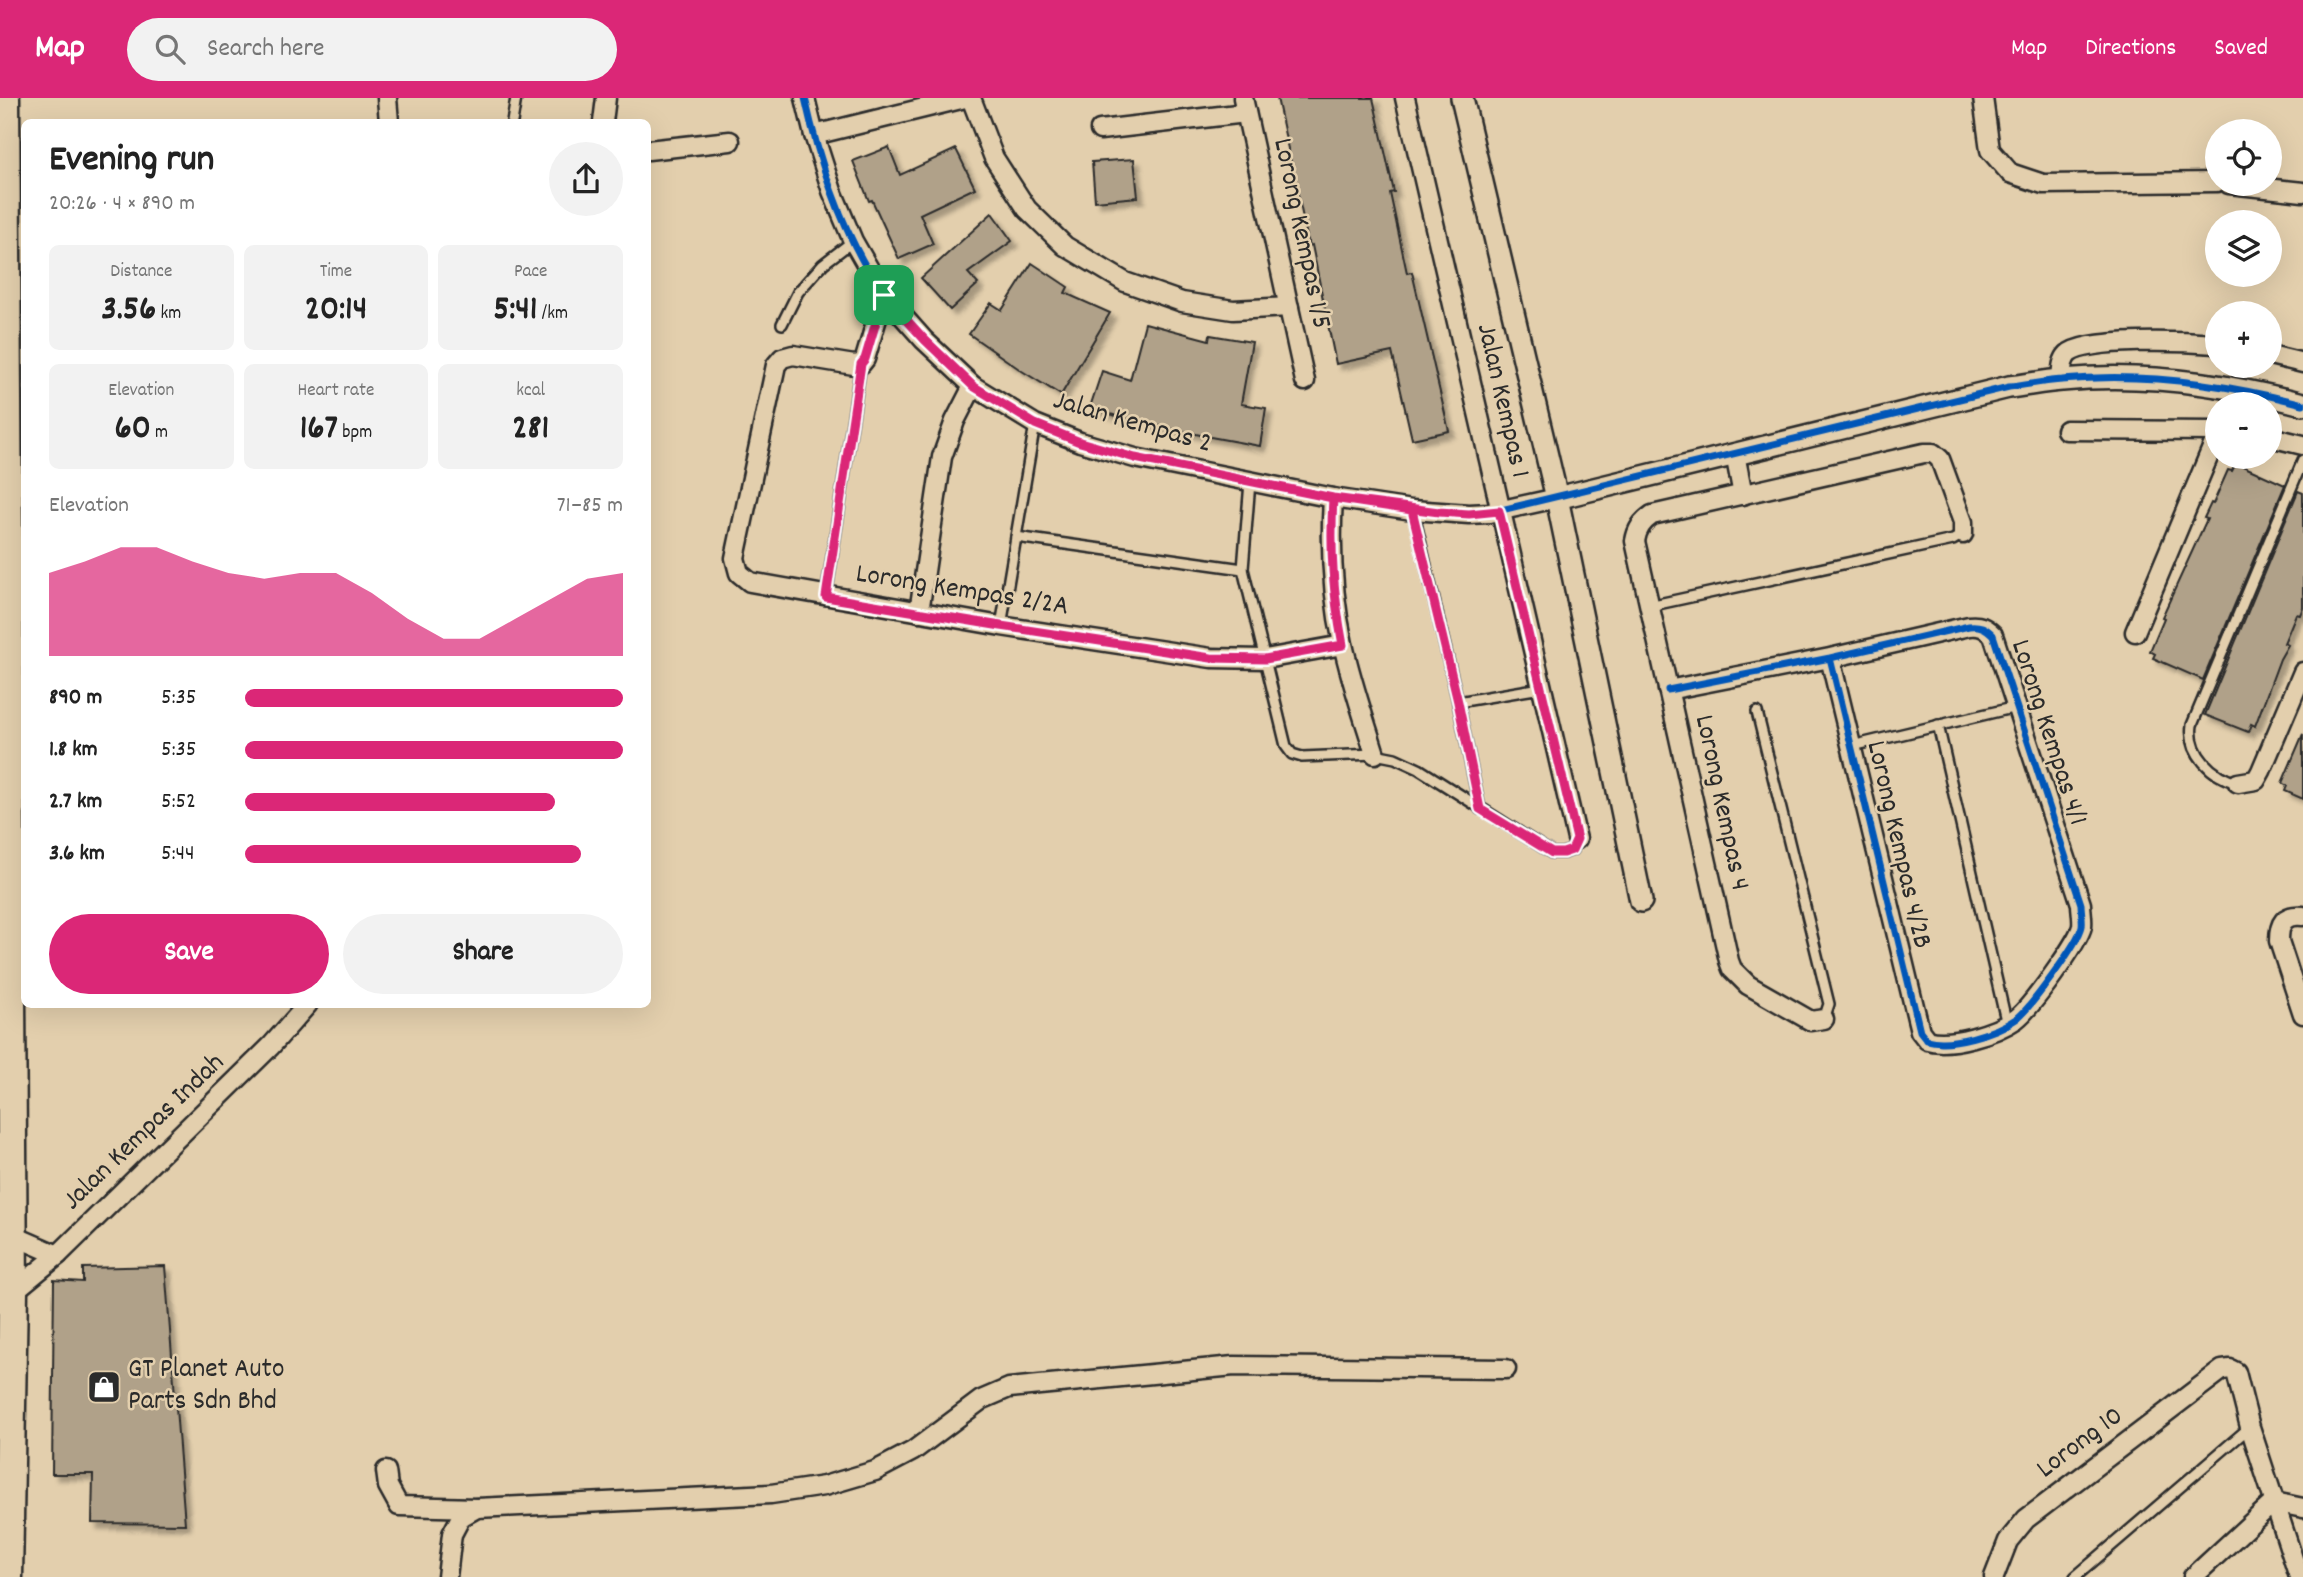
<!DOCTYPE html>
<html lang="en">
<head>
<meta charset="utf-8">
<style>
  body { margin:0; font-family:Dekko,sans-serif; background:#f2f2f2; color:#222; height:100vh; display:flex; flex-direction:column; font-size:26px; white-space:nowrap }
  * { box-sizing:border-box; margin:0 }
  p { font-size:23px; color:#767676 }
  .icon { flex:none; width:38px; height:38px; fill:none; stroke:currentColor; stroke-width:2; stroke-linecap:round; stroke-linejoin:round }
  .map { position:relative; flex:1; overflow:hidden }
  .panel { position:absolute; left:21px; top:21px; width:630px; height:889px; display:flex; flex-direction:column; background:#fff; border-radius:10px; box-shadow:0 7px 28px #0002 }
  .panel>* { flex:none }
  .fabs { position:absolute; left:2205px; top:21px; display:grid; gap:14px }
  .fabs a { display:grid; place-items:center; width:77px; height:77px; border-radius:50%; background:#fff; box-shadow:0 7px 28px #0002; font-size:35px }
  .pin { position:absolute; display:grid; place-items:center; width:60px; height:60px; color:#fff; margin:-30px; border-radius:14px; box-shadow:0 4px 10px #0006 }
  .round { display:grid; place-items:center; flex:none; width:74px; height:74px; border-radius:37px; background:#f2f2f2 }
  .headline { display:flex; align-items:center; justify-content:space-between; height:119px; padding:0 28px }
  h1 { font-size:38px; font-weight:800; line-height:52px }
  .metrics { display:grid; grid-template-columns:repeat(3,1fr); gap:10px; height:119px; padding:7px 28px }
  .metrics div { display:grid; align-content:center; border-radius:10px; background:#f2f2f2; text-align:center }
  .metrics b { font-size:35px; font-weight:800 }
  .metrics small { font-size:19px; font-weight:400 }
  .metrics p { font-size:19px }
  .chart { height:196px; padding:14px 28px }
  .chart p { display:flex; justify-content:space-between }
  .chart svg { width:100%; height:126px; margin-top:7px; fill:#db2777; opacity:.7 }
  .button { display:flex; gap:14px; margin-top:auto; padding:14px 28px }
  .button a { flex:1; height:80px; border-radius:42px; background:#db2777; color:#fff; font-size:28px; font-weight:800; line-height:80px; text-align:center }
  .button a+a { background:#f2f2f2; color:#222 }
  ul { padding:0 28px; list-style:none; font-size:23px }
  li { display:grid; grid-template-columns:112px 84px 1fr; align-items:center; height:52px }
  li i { height:18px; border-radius:9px; background:#db2777 }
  header { display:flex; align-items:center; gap:42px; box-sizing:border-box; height:98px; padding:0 35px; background:#db2777; color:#fff }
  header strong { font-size:33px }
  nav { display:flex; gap:38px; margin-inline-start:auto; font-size:24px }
  .search { width:490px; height:63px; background:#f2f2f2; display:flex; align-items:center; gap:18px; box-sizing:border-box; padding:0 24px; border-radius:38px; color:#767676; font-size:26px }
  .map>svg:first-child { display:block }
  .building { fill:#b0a189; stroke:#2b2b2b; stroke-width:2; filter:url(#shadow) }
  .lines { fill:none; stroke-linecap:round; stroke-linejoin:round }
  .service-casing { stroke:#2b2b2b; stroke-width:14 }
  .minor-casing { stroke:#2b2b2b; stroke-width:23 }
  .tertiary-casing { stroke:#2b2b2b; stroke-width:26 }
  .trunk-casing { stroke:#2b2b2b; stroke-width:33 }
  .service { stroke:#e3cfad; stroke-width:9 }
  .minor { stroke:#e3cfad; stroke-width:18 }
  .tertiary { stroke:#e3cfad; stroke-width:21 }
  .trunk { stroke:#e3cfad; stroke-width:28 }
  .cycleway-casing { stroke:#e3cfad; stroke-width:11 }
  .cycleway { stroke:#0057b8; stroke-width:7 }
  .route-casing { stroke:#fff; stroke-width:14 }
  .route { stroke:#db2777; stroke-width:9 }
  .labels { text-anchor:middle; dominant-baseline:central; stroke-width:5; stroke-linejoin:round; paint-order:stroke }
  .street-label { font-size:28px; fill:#2b2b2b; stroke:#e3cfad }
  .poi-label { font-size:28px; fill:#2b2b2b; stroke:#e3cfad; text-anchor:start }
</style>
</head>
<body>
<header>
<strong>Map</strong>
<div class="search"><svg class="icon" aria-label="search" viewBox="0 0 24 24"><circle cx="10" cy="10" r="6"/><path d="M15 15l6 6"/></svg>Search here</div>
<nav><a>Map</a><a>Directions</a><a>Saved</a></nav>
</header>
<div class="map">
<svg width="2303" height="1479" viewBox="0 0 2303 1479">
  <defs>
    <filter id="shadow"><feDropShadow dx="5.5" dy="5.5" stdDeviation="2" flood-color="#0004"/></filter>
  </defs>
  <rect width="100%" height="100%" fill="#e3cfad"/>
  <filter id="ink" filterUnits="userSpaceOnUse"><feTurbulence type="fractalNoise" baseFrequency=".0143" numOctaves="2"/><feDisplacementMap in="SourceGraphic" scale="14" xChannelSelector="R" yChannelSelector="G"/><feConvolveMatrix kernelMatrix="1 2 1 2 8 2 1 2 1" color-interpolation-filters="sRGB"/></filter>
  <g filter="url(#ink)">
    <g class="building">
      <polygon points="1277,0 1373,0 1394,94 1390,95 1407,175 1412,174 1449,333 1412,341 1392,254 1336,266 1312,147 1309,148"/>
      <polygon points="889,49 900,77 956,51 975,90 920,116 933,146 899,161 872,102 869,103 853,63"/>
      <polygon points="1134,61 1138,99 1095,103 1092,64"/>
      <polygon points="992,115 1012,143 968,175 978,186 950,212 921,180"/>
      <polygon points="1032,165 1068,189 1065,195 1110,215 1061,297 1022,273 969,236 991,205 1002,212"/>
      <polygon points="1145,225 1209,242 1210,237 1252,244 1241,306 1266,310 1260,348 1205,338 1131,322 1131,323 1090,309 1102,273 1130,282"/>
      <polygon points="2236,365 2285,387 2203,582 2153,560 2155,556 2150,553 2164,520 2162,519 2207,421 2204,420 2211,405 2213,406 2228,372 2232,373"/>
      <polygon points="2298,393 2303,395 2303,509 2300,517 2296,516 2284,545 2288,547 2280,561 2255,628 2251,626 2248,634 2205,617"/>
      <polygon points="2303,636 2303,701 2285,693 2287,688 2282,685"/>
      <polygon points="165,1168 185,1426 92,1425 93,1376 52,1376 54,1182 83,1184 83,1170"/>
    </g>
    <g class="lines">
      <defs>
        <g id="service">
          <polyline points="512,24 516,0"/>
          <polyline points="782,226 798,194 823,166 853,143"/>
          <polyline points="1250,384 1243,471 1286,648 1292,656 1302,659 1375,656 1395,660 1419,671 1552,755 1563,755 1572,752 1577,741"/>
          <polyline points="1413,412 1458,604 1480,711"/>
          <polyline points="1016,439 1035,326"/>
          <polyline points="826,499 861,266"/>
          <polyline points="1649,508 1953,442 1963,436"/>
          <polyline points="1001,528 1016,439 1243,471"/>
          <polyline points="1458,604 1541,590"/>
          <polyline points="1757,614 1829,906 1824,921"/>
          <polyline points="1938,627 2007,927"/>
          <polyline points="1852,648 2016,609"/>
          <path d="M2238,685C2212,679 2188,655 2192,627L2303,362"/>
          <polyline points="2075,1479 2250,1329"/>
        </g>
        <g id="minor">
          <polyline points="387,0 389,24"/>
          <polyline points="805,0 814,37 832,93 853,143 884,197 924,242 973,288 1035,326 1080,344 1135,360 1333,400 1412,412 1469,416 1489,415 1557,400"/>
          <polyline points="971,0 994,60 1027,111 1065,148 1125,184 1182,204 1233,212 1289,209"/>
          <polyline points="1243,0 1305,283"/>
          <polyline points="1405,0 1577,741"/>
          <polyline points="1983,0 1990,52 2010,75 2043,86 2217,84"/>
          <polyline points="603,24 606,0"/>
          <polyline points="1100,32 1246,15"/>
          <polyline points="814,37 965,0"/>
          <polyline points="648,52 730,43"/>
          <polyline points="2229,86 2303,94"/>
          <polyline points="884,197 865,261 861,266 854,267 793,257 782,260 776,267 735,460 739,475 750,484 1001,528 1211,560 1265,561 1343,547"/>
          <polyline points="2270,257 2303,265"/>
          <path d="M2061,282C2062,273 2061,263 2068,256C2085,239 2190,244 2217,246"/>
          <polyline points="2066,332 2217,333"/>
          <polyline points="2270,339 2303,347"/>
          <polyline points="1735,356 1743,397"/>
          <path d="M1333,400C1330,449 1332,497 1343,546C1351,583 1364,620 1375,656"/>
          <polyline points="919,514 942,359 955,323 973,288"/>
          <polyline points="2135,534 2217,338"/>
          <path d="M1668,592L1830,560L1969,528C1980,527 1985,529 1993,537L2081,806C2081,813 2083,821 2082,828C2079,844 2029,912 2016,921C1996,935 1950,949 1927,942L1920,933L1830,560"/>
          <polyline points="2238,685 2256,682 2261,673 2303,574"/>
          <path d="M2303,818C2284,816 2279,825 2279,843L2303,916"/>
          <path d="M1824,921L1811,923L1748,887L1732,871L1729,863L1635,443C1637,431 1642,424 1652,417L1924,355H1933L1940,361L1963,424V436"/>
          <polyline points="12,1137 58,1157"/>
          <polyline points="13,1194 58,1157 271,948 308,906"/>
          <polyline points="386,1373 388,1388 399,1408 477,1410"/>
          <polyline points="2274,1404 2303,1410"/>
          <polyline points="447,1479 452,1436 461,1419 477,1410 771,1396 824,1388 875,1373 913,1353 981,1302 1009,1290 1234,1268 1506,1271"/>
          <polyline points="1994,1479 2008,1443 2026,1421 2222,1272 2230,1271 2236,1274 2250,1329 2299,1479"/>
          <polyline points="2193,1479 2274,1404"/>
        </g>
        <g id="tertiary">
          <polyline points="1462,0 1557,400 1641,803"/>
          <path d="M1557,400L2009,289C2027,287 2045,283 2062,282C2142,274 2226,286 2303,306"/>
        </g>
        <polyline id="trunk" points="5,0 13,1194 8,1479"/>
      </defs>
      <use href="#service" class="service-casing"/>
      <use href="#minor" class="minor-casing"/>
      <use href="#tertiary" class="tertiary-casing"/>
      <use href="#trunk" class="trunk-casing"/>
      <use href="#service" class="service"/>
      <use href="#minor" class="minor"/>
      <use href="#tertiary" class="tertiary"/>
      <use href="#trunk" class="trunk"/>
      <defs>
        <g id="cycleway">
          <path d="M805,0C820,68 843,138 883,196C890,206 899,214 908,223C944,264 985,301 1034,326C1054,336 1077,343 1099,349C1151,365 1205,375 1259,386C1334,400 1412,418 1489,415L2009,289C2027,287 2045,283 2062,282C2142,274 2226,286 2303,306"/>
          <path d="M1668,592L1830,560L1969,528C1980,527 1985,529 1993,537L2081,806C2081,813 2083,821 2082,828C2079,844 2029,912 2016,921C1996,935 1950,949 1927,942L1920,933L1830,560"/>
        </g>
      </defs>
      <use href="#cycleway" class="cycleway-casing"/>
      <use href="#cycleway" class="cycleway"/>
    </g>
  </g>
  <g class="lines" filter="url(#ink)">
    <defs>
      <path id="route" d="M884,197L925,242L973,288L1035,326L1080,344L1135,360L1333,400L1439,414L1469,416L1499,413L1577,741L1572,752L1563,755H1552L1480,711L1458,604L1412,412L1333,400C1330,454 1333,494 1343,547L1265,561L1211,560L1001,528L826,499L861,266L865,261L884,197"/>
    </defs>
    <use href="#route" class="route-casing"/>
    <use href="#route" class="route"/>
  </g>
  <defs>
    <symbol id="shop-square" viewBox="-11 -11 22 22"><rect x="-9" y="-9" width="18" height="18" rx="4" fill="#2b2b2b" stroke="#e3cfad"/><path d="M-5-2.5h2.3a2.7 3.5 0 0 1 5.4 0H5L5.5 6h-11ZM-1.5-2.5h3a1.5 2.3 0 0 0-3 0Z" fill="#fff"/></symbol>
  </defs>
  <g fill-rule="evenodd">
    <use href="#shop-square" x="85" y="1270" width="38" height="38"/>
  </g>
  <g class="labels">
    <g class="street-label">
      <text transform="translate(1300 136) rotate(78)">Lorong Kempas 1/5</text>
      <text transform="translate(1501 303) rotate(77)">Jalan Kempas 1</text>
      <text transform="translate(1132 326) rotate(16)">Jalan Kempas 2</text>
      <text transform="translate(962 494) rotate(9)">Lorong Kempas 2/2A</text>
      <text transform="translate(2047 635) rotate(72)">Lorong Kempas 4/1</text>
      <text transform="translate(1720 705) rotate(78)">Lorong Kempas 4</text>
      <text transform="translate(1897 747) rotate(77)">Lorong Kempas 4/2B</text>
      <text transform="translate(145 1035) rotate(-44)">Jalan Kempas Indah</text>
      <text transform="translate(2081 1346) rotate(-37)">Lorong 10</text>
    </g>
    <g class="poi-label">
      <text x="128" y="1273">GT Planet Auto<tspan x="128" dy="32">Parts Sdn Bhd</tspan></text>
    </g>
  </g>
</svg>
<div class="fabs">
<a><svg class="icon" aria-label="locate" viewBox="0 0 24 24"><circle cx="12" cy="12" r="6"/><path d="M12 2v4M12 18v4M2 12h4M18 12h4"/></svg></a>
<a><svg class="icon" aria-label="layers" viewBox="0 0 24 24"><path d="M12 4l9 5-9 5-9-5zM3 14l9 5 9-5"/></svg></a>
<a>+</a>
<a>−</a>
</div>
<div class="pin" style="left:884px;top:197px;background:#1e9e55"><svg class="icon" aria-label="arrive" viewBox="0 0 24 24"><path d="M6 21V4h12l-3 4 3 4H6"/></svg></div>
<section class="panel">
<div class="headline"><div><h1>Evening run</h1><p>20:26 · 4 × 890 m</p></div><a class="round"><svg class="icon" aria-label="share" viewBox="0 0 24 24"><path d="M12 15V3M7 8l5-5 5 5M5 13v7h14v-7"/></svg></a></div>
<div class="metrics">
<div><p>Distance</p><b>3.56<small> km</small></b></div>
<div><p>Time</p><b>20:14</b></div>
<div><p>Pace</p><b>5:41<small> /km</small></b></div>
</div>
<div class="metrics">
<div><p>Elevation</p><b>60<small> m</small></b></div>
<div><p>Heart rate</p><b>167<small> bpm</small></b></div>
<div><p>kcal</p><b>281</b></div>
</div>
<div class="chart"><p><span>Elevation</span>71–85 m</p>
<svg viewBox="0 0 160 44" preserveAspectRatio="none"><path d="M0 44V15L10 11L20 6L30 6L40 11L50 15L60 17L70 15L80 15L90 22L100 31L110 38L120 38L130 31L140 24L150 17L160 15V44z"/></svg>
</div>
<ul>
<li><b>890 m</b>5:35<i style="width:100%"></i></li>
<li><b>1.8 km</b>5:35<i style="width:100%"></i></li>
<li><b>2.7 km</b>5:52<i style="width:82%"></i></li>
<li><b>3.6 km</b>5:44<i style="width:89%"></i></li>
</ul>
<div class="button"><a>Save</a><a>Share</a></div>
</section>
</div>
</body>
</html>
